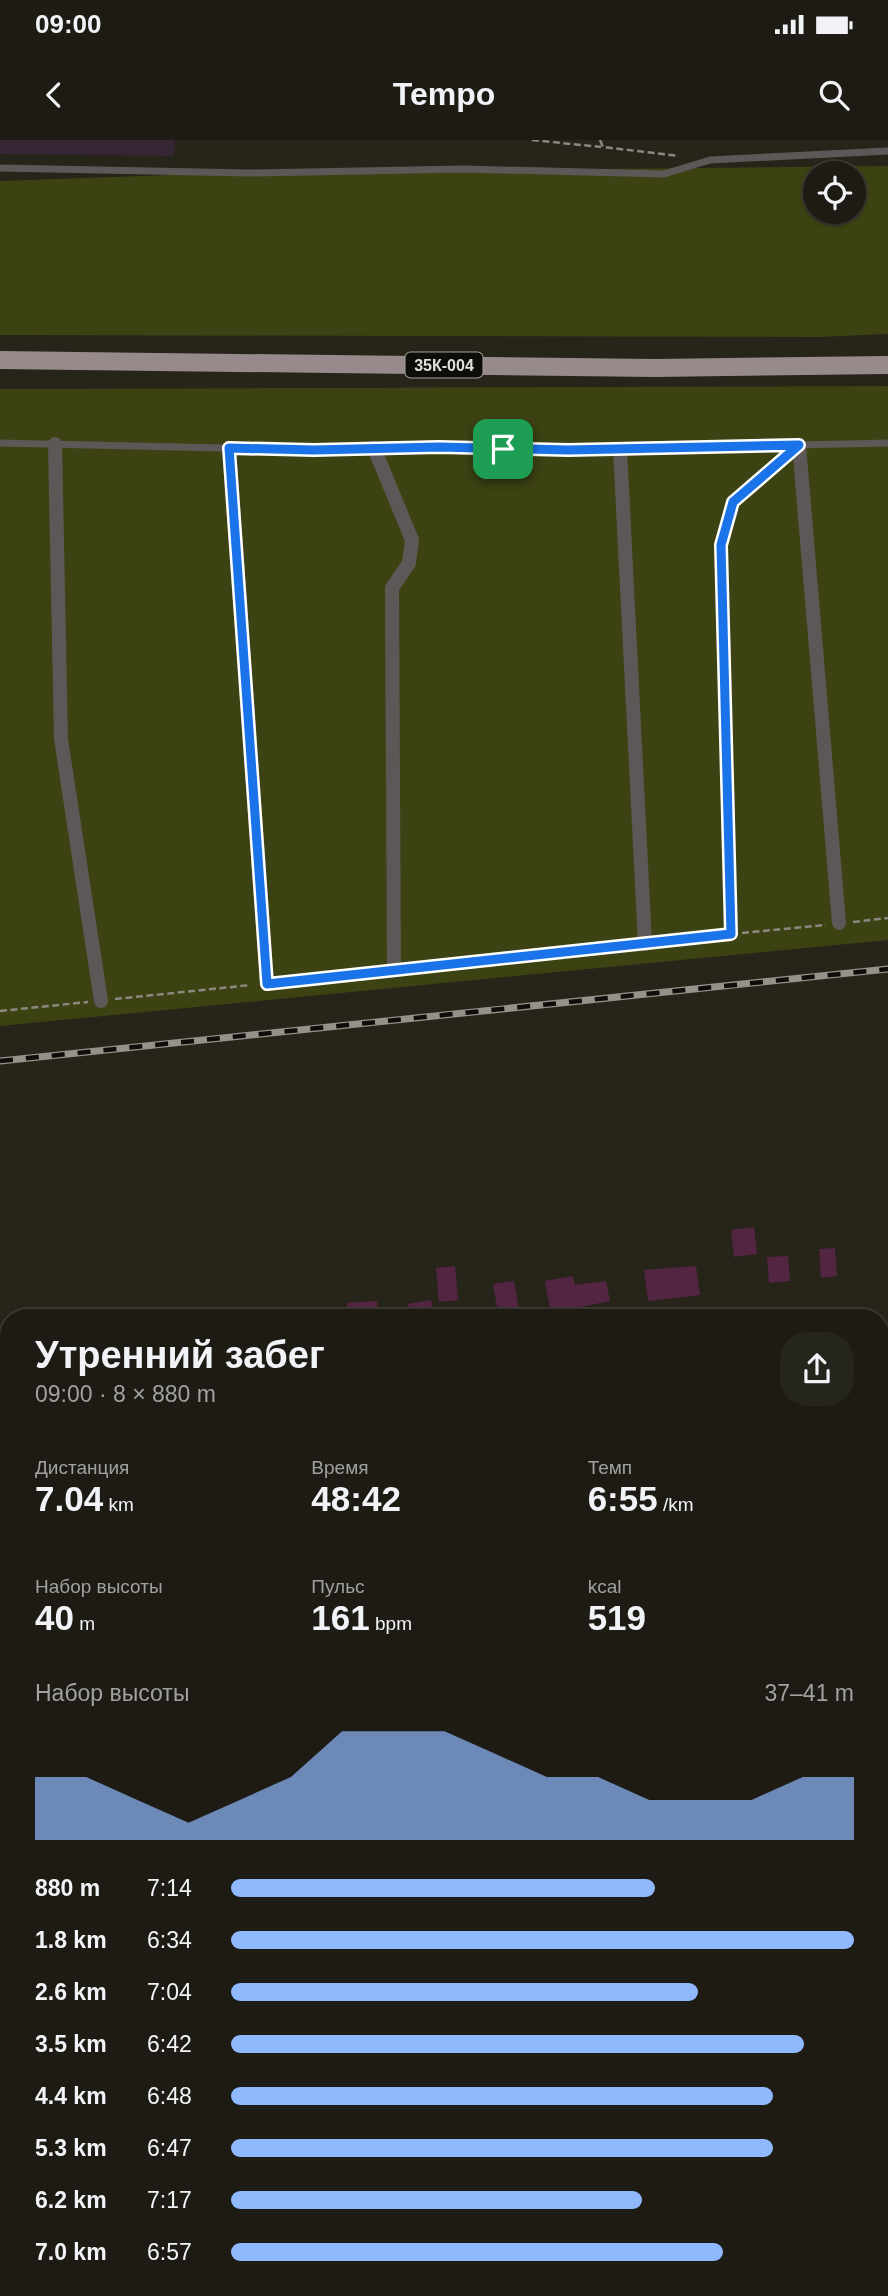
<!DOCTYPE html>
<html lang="ru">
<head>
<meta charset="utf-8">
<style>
  body { margin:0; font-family:Helvetica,sans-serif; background:#25241d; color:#f1f3f6; height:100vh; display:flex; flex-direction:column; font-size:26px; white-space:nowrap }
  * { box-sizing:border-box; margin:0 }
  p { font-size:23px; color:#a0a1a0 }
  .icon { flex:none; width:38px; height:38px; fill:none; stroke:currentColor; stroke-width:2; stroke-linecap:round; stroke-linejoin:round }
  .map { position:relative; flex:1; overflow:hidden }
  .details { position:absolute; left:0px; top:1169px; width:889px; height:987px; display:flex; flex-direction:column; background:#1d1b14; border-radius:28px 28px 0 0; box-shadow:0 2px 5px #0004,0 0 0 2px #3b3934 }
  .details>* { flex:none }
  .tools { position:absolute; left:803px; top:21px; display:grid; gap:14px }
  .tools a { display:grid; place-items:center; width:63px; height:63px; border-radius:50%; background:#1d1b14; box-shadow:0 2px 5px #0004,0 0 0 2px #3b3934; font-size:35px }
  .pin { position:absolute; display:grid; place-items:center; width:60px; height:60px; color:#fff; margin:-30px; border-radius:14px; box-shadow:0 4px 10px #0006 }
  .round { display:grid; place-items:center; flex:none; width:74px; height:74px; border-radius:28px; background:#25241d }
  .head { display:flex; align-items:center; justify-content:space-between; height:119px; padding:0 35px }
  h1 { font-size:38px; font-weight:700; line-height:52px }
  .figures { display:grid; grid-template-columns:repeat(3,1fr); gap:10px; height:119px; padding:7px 35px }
  .figures div { display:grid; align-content:center }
  .figures b { font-size:35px; font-weight:700 }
  .figures small { font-size:19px; font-weight:400 }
  .figures p { font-size:19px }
  .chart { height:196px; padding:14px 35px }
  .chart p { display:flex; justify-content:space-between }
  .chart svg { width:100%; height:126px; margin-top:7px; fill:#8fb8fd; opacity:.7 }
  ul { padding:0 35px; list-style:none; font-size:23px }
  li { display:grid; grid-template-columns:112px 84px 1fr; align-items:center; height:52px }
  li i { height:18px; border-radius:9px; background:#8fb8fd }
  .status { display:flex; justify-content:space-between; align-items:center; height:49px; padding:0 35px; background:#1d1b14; direction:ltr }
  .status svg { height:19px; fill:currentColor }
  header { display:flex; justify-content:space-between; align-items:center; height:91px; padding:0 35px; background:#1d1b14; font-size:32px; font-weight:700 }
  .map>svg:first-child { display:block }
  .industrial { fill:#342632 }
  .green { fill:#3d4213; fill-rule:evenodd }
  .building { fill:#542542 }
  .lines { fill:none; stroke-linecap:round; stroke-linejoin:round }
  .path { stroke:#8a887f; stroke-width:2.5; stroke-dasharray:7 3.5; stroke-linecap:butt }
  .lane { stroke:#5e5758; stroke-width:7 }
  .street { stroke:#5e5758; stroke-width:14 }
  .primary { stroke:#978a8b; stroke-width:18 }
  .rail-casing { stroke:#94928a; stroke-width:7 }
  .rail { stroke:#0e0d09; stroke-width:4.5; stroke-dasharray:13; stroke-linecap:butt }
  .route-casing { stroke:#fff; stroke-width:14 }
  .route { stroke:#1a73e8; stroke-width:9 }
  .labels { text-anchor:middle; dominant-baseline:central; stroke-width:6; stroke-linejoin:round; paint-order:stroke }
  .shield { fill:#0e0d09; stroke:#a1a09a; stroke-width:2 }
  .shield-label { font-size:16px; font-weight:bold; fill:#e0dfd8 }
</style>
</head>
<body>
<div class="status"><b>09:00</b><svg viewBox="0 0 49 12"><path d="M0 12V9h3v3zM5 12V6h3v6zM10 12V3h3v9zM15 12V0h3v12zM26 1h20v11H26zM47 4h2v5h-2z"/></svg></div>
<header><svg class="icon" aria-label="back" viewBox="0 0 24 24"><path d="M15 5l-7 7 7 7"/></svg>Tempo<svg class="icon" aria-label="search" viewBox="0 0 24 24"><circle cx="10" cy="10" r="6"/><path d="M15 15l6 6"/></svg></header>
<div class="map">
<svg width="888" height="2156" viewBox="0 0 888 2156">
  <rect width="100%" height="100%" fill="#27241a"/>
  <polygon class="industrial" points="0,0 175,0 174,16 0,14"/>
  <g class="green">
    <path d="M888,26V194L819,197L0,195V41L225,33ZM816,33H854V72H816Z"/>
    <polygon points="888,246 888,800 0,886 0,249"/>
  </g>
  <g class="building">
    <polygon points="754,1087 757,1114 734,1117 731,1090"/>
    <polygon points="835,1108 837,1136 821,1138 819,1109"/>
    <polygon points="788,1116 790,1141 769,1143 767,1117"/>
    <polygon points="455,1126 458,1160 439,1162 436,1128"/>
    <polygon points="696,1126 700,1155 648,1161 644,1130"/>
    <polygon points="573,1136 575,1145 606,1141 610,1161 551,1173 545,1141"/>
    <polygon points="514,1141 520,1175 499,1178 493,1144"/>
    <polygon points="431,1160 434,1178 411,1178 408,1164"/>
    <polygon points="377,1161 378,1178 348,1178 347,1163"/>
  </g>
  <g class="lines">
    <g class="path">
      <polyline points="532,0 601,7"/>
      <polyline points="600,0 603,7 679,16"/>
      <polyline points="853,782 888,778"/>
      <polyline points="742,793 826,785"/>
      <polyline points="658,802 721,795"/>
      <polyline points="408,829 631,805"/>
      <polyline points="282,842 380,832"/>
      <polyline points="115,859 251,845"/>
      <polyline points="0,871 88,862"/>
    </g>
    <g class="lane">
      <polyline points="0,28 249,33 463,29 664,34 710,20 888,11"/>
      <polyline points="0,303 314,310 439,307 568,310 888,303"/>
      <polyline points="731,794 721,405 733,362 798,305"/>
    </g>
    <g class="street">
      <polyline points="55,304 61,599 101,861"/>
      <polyline points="799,305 839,783"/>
      <polyline points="229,308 267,844"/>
      <polyline points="374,308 412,400 409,423 392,448 394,830"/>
      <polyline points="620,309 645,804"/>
      <polyline points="880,1196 888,1195"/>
      <polyline points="0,1281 9,1280"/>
      <polyline points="880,1591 888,1591"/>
      <polyline points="0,1696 9,1696"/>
      <polyline points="0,1935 9,1935"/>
      <polyline points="880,1939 888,1938"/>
    </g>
    <polyline class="primary" points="0,220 655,228 888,225"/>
    <defs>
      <polyline id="rail" points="0,921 888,829"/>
    </defs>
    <use href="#rail" class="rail-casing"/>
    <use href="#rail" class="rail"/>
  </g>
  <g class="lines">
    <defs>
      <polygon id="route" points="799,305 733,362 721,405 731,794 267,844 229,308 314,310 439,307 568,310"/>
    </defs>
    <use href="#route" class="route-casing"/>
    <use href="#route" class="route"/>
  </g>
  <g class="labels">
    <rect class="shield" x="405.5" y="212.5" width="77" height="25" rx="5"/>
    <g class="shield-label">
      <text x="444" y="225">35К-004</text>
    </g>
  </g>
</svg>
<div class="tools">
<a><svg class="icon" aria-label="locate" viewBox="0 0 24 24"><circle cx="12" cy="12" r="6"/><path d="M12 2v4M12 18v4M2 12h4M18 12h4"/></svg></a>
</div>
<div class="pin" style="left:503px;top:309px;background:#1e9e55"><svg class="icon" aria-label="arrive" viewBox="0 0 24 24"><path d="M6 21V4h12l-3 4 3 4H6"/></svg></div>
<section class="details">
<div class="head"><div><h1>Утренний забег</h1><p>09:00 · 8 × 880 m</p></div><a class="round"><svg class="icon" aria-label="share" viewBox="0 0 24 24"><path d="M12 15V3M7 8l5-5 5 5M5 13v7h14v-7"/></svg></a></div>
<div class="figures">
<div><p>Дистанция</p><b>7.04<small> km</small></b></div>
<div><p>Время</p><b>48:42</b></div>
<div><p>Темп</p><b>6:55<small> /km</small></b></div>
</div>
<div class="figures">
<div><p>Набор высоты</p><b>40<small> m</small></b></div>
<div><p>Пульс</p><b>161<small> bpm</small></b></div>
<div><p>kcal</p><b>519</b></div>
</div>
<div class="chart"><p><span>Набор высоты</span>37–41 m</p>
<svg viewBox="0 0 160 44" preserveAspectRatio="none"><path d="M0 44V22L10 22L20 30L30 38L40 30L50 22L60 6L70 6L80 6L90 14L100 22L110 22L120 30L130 30L140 30L150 22L160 22V44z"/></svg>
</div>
<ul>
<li><b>880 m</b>7:14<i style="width:68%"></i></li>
<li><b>1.8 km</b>6:34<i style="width:100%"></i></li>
<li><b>2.6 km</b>7:04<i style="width:75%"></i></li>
<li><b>3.5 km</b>6:42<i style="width:92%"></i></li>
<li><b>4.4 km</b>6:48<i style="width:87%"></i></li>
<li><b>5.3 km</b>6:47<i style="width:87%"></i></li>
<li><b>6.2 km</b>7:17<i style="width:66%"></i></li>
<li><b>7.0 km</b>6:57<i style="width:79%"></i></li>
</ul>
</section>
</div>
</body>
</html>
